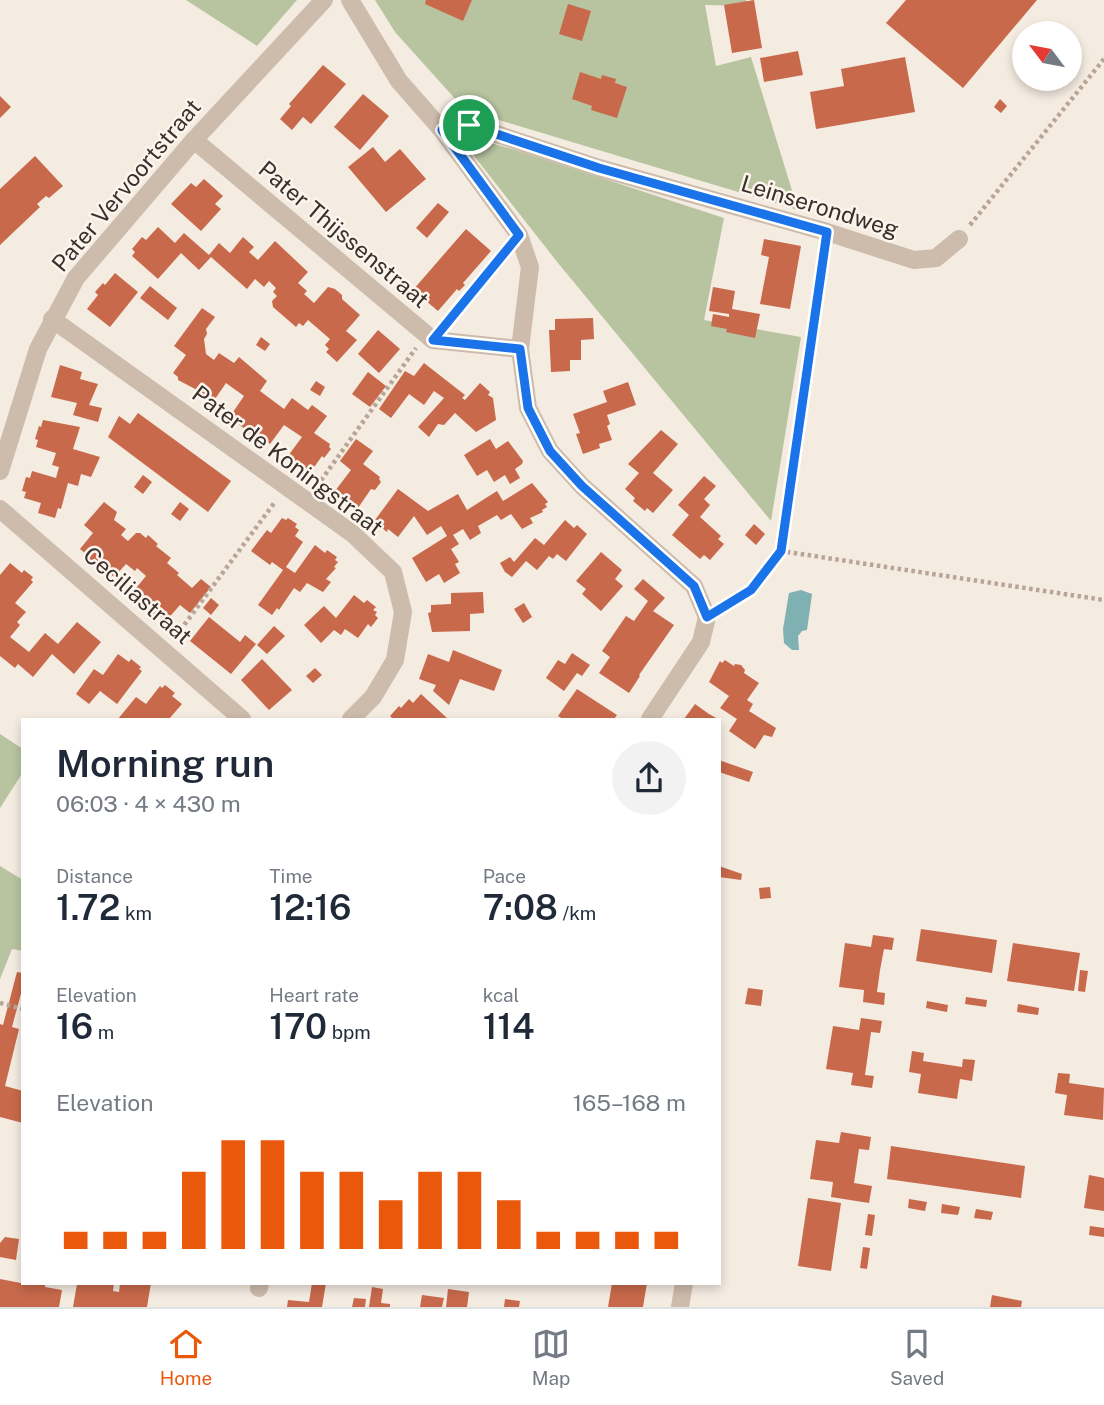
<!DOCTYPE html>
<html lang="en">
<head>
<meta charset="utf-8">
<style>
  body { margin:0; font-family:"Public Sans",sans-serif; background:#f2f2f3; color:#1f2937; height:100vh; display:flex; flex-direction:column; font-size:26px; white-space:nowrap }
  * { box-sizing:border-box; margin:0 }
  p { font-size:23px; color:#747a83 }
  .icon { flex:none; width:38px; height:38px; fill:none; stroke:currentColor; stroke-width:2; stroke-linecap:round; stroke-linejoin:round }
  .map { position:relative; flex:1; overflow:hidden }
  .details { position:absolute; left:21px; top:718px; width:700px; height:567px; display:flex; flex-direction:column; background:#fff; border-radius:0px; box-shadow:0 4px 10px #0003 }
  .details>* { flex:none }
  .needle { width:46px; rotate:302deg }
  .controls { position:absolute; left:1012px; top:21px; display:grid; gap:14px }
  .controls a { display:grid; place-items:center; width:70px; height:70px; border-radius:50%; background:#fff; box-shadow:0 4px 10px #0003; font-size:35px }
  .pin { position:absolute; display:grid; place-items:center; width:60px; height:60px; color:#fff; margin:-30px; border:4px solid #fff; border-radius:50%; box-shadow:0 2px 7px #0007 }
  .round { display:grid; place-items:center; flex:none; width:74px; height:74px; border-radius:37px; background:#f2f2f3 }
  .head { display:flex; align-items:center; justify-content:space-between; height:119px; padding:0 35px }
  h1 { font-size:38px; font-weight:600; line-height:52px }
  .stats { display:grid; grid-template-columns:repeat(3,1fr); gap:10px; height:119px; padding:7px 35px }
  .stats div { display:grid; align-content:center }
  .stats b { font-size:35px; font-weight:600 }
  .stats small { font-size:19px; font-weight:400 }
  .stats p { font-size:19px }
  .chart { height:196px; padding:14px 35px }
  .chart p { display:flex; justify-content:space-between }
  .chart svg { width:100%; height:126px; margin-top:7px; stroke:#ea580c; stroke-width:6 }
  .tab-bar { display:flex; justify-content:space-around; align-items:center; height:98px; border-top:2px solid #e0e1e3; background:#fff; font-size:19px; color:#747a83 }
  .tab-bar a { display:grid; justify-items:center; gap:4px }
  .tab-bar .current { color:#ea580c }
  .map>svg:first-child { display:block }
  .green { fill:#b8c4a0 }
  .water { fill:#7fb0b2 }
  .building { fill:#c8694b }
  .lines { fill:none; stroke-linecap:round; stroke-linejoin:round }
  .path { stroke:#b9a596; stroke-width:4.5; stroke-dasharray:3.5 3.5; stroke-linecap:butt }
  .minor { stroke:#cdbbac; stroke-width:18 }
  .route-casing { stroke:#fff; stroke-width:14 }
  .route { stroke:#1a73e8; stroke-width:9 }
  .labels { text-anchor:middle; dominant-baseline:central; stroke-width:5; stroke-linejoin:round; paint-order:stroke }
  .street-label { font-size:23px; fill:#3b302b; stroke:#fbf5ee }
</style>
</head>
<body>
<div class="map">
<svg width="1104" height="1307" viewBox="0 0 1104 1307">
  <rect width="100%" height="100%" fill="#f4ebe1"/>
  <g class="green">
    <polygon points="186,0 297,0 257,46"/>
    <polygon points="375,0 746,0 746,6 705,5 716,66 751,57 798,210 479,114 458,102 395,32"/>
    <polygon points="456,133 522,152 724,218 704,320 801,337 771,521 558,263"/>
    <polygon points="0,734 23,749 23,772 0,808"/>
    <polygon points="0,866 23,880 23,951 12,949 0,979"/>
  </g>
  <polygon class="water" points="801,590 812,594 807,630 802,631 798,636 799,650 792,650 784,643 783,629 789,593"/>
  <g class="building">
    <polygon points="426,0 472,0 463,21 425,4"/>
    <polygon points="754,0 762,48 732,53 724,5"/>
    <polygon points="906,0 1037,0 963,88 886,23"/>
    <polygon points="568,4 591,11 582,41 559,34"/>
    <polygon points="798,51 803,75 764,82 760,58"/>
    <polygon points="905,57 915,112 816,129 810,92 844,86 841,69"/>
    <polygon points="323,65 346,84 311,124 303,117 292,130 280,119 291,106 289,104"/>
    <polygon points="580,72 601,79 602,75 616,79 615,83 627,87 617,118 591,110 592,106 572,99"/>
    <polygon points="363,94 389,116 360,150 334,127"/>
    <polygon points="0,96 11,107 0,118"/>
    <polygon points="1000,99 1007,106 1001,113 994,107"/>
    <polygon points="373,147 385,162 400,149 426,179 386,212 348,167"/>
    <polygon points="35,156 63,186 49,198 46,196 37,204 40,207 0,245 0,189"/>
    <polygon points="204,179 223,196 215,204 221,209 201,231 171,204 191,183 196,187"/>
    <polygon points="438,203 449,212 427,238 416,228"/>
    <polygon points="158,227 175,243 184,233 209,255 219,243 230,253 243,237 254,247 249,252 258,260 275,241 308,272 298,283 307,291 304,294 314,303 328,287 335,289 342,295 342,299 360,315 346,331 357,340 337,362 326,352 329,349 325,345 330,339 308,320 303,326 299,323 296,327 273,307 272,301 277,296 273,292 276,288 269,281 264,287 255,279 247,289 211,257 199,270 181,253 158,279 132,256 135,252 132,249 142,237 146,240"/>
    <polygon points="466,229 491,251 463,283 465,285 459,291 457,289 438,311 413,290"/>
    <polygon points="764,239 801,246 790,309 760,304 769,257 761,255"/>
    <polygon points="115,273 138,292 110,327 87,309 98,295 95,292 103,283 105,285"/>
    <polygon points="150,286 177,308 168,320 140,298"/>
    <polygon points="713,287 735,291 732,309 760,314 755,338 726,332 727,329 711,326 713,314 729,317 729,314 709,311"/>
    <polygon points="202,308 215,317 206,329 207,334 204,339 206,354 214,360 219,353 234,363 239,357 267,381 260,391 284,409 292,398 308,410 312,405 327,416 314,433 330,444 329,447 331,449 324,458 322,456 310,473 288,456 302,437 284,425 270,444 263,438 261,441 237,423 238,421 231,415 244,396 226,383 213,402 208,398 205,400 196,394 197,390 178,380 178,377 173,373 186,355 174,346"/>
    <polygon points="593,318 594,339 581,340 581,360 570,360 570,371 551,372 549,330 555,330 555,319"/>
    <polygon points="378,330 400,349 379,373 358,354"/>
    <polygon points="261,337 270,344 265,351 256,345"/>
    <polygon points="424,363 465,395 462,398 465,400 480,383 490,392 488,395 493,398 496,420 476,432 455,413 444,425 438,424 429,437 418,427 444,398 434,391 424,405 409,394 391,418 379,409 405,371 414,376"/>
    <polygon points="60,365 82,372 80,379 98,384 89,405 102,408 98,422 73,415 77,403 51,397"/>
    <polygon points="368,372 386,386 370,407 352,394"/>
    <polygon points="316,381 325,387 320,396 310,390"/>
    <polygon points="628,382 636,405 607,415 610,424 607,426 612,440 599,444 600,448 583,454 576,434 580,433 573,414 607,402 603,391"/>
    <polygon points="138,413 231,481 208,512 108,437 119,416 130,424"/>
    <polygon points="43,420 80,427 73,449 100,457 91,477 81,474 78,486 68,483 61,509 58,508 55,518 38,513 41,503 24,498 26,492 22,491 26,477 30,478 32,471 56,478 59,467 52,465 56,453 36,447 38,440 35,439 39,426 41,427"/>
    <polygon points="661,430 678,444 653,473 673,490 653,513 647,508 645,511 633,501 635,498 625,489 639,473 628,464"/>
    <polygon points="356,439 373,451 363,464 380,477 379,479 381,482 375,490 371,489 358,508 335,491 351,470 340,461"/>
    <polygon points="490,439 496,449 508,441 523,461 522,464 515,469 520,478 510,484 505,475 494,482 487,470 477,476 464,455"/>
    <polygon points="143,475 152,482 143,494 134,487"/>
    <polygon points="704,476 716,486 704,499 710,505 700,517 721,536 718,539 724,544 710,560 704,555 700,559 672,535 689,515 678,505"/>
    <polygon points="532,483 548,502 545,504 547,507 542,510 543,512 530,518 533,523 522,529 511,514 501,520 497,515 478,526 481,533 470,540 463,529 453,535 459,544 451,549 459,562 455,564 460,573 444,583 439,574 426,582 412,558 447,536 441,526 427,535 414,516 398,537 388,529 387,532 377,524 378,522 375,520 398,489 428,511 458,494 467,510 497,491 503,501"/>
    <polygon points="104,502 117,512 114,520 126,529 121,535 128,541 136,533 140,533 146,538 148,535 158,544 156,546 171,558 167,563 179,573 177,575 192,588 201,579 211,587 190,613 180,605 166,621 160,616 158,619 136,601 139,598 132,593 146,576 137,568 135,571 126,564 114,577 109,573 107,575 84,556 86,554 80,549 93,533 84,525"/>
    <polygon points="180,502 189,509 180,521 171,514"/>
    <polygon points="282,518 286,520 288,518 297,524 295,527 299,530 295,536 303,542 286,567 295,573 315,545 325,553 327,550 337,557 335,560 338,562 334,567 336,568 326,579 331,582 323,592 307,583 300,592 294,588 279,610 277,608 272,615 258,605 283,570 272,562 270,565 251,551 267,530 271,533"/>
    <polygon points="565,520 574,528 577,525 587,534 566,561 557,554 553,559 549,556 537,570 526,561 512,577 505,572 500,563 510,557 514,562 535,538 544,545"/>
    <polygon points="754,524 765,534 756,545 745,535"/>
    <polygon points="601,552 622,570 615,579 623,586 601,611 582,594 586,589 576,581"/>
    <polygon points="10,563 22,573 24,570 33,577 31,580 33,582 15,603 26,612 17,622 20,625 10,637 29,652 45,633 58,644 77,622 101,642 74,674 52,654 33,677 18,664 15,668 0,656 0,575"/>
    <polygon points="643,579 665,598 653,611 674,625 639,675 640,676 629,693 599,673 610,657 602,651 626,616 634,621 648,601 634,589"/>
    <polygon points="483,592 484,613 470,614 470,631 432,632 428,613 431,612 431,605 451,604 451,593"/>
    <polygon points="354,595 364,603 367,600 376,607 373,610 377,612 375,615 378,618 371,627 368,624 358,638 345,629 341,635 334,630 321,643 304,625 324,606 336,618"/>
    <polygon points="211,598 219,605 211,615 203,608"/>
    <polygon points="524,603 532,617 523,623 514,609"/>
    <polygon points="209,617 240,642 245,635 256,644 231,674 190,641"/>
    <polygon points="274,626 285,636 267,654 257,645"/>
    <polygon points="453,650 502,670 494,691 460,679 449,705 433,691 436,685 419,679 428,654 449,662"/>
    <polygon points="572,653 590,665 582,676 577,673 564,691 546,678 558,660 565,664"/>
    <polygon points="118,654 129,662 131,659 141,667 139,669 142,671 117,704 100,691 89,704 76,694 94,669 103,675"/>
    <polygon points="262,659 292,690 269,710 241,680"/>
    <polygon points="725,660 734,666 735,664 741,665 745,670 744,673 759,683 747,700 753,704 749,711 776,728 772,737 764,735 755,749 729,731 737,719 720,708 729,696 709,682 720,661 722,663"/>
    <polygon points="315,668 322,675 313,683 306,676"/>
    <polygon points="165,685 175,693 172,696 182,704 169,719 118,719 136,697 146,704 160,686 162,688"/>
    <polygon points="577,689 617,715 614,719 563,719 558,716"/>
    <polygon points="421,694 447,718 446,719 393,719 390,716 399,706 401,708 409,699 413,703"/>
    <polygon points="695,704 709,714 718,719 684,719"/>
    <polygon points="719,760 753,772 749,782 719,772"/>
    <polygon points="719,866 742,874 741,880 719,877"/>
    <polygon points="770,887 771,898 760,899 759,888"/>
    <polygon points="921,929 997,940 992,973 916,961"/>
    <polygon points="873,935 894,938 892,950 884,949 880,970 877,992 885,993 884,1005 863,1002 864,990 839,987 845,943 871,947"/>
    <polygon points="1013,943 1080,953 1074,991 1007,981"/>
    <polygon points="1080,970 1088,971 1085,992 1078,991"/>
    <polygon points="17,972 23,973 23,986 12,1027 19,1029 5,1086 23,1091 23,1123 0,1117 0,1024 3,1025"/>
    <polygon points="748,988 763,990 761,1006 745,1004"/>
    <polygon points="966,997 987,1000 986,1007 965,1004"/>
    <polygon points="927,1001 948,1005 947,1012 926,1008"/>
    <polygon points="1018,1004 1039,1008 1038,1015 1017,1012"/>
    <polygon points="861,1018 882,1021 880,1033 871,1032 865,1075 874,1076 872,1088 851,1085 853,1073 826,1069 833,1026 859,1030"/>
    <polygon points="912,1051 924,1053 923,1061 962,1067 963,1059 975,1060 972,1081 960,1079 957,1099 918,1093 921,1074 909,1072"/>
    <polygon points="1058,1073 1070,1074 1069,1083 1104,1088 1103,1120 1064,1115 1067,1095 1055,1093"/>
    <polygon points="841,1132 871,1137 869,1150 859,1149 854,1183 872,1186 869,1203 831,1197 833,1182 810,1179 816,1140 839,1143"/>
    <polygon points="891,1146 1025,1166 1021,1198 887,1179"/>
    <polygon points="1089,1175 1104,1178 1104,1211 1084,1208"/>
    <polygon points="808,1198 841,1203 831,1271 798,1266"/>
    <polygon points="909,1199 927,1202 925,1211 908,1208"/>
    <polygon points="942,1204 960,1207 958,1215 941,1213"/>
    <polygon points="976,1209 993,1212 991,1220 974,1218"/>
    <polygon points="868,1214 875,1215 872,1236 865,1235"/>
    <polygon points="1090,1226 1104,1228 1104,1237 1089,1235"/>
    <polygon points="5,1237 19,1239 16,1260 0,1257 0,1243"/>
    <polygon points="863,1247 870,1248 867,1269 860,1268"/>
    <polygon points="0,1279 31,1285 32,1283 45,1283 45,1287 62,1290 59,1307 0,1307"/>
    <polygon points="114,1283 113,1291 119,1292 120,1283 151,1283 147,1307 73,1307 77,1284"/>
    <polygon points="312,1283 326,1283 322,1307 287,1307 288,1300 309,1302"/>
    <polygon points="612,1283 647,1283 643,1307 608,1307"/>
    <polygon points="372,1287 383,1289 381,1303 390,1304 390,1307 369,1307"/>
    <polygon points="448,1289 469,1292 467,1307 446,1307"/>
    <polygon points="422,1295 444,1298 442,1307 420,1307"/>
    <polygon points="992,1295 1022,1301 1021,1307 990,1307"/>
    <polygon points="354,1298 366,1299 365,1307 352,1307"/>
    <polygon points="505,1299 520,1301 519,1307 504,1307"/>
  </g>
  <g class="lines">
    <g class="path">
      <polyline points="970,225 1104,59"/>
      <polyline points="824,252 781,551 1104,600"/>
      <polyline points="449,321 506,252"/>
      <polyline points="317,486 416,348"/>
      <polyline points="722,607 751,590 781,551"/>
      <polyline points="176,636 275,502"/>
      <polyline points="0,1003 23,1009"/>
    </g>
    <g class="minor">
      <polyline points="350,0 399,81 442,130 519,235 530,267 520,349 528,408 550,451 582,486 694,586 707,617 701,642 650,719"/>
      <polyline points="442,130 469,125 599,168 827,232 914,260 936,258 959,239"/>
      <polyline points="194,140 433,340 520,349"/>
      <polyline points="52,319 353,534 393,572 403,612 395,660 373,697 351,719"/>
      <polyline points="0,471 38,349 76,278 194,140 324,0"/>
      <polyline points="0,509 242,719"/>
      <polyline points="259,1288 260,1283"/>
      <polyline points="680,1307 684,1283"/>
    </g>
  </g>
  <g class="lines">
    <defs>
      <polygon id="route" points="469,125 599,168 827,232 781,551 751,590 707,617 694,586 582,486 550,451 528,408 520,349 433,340 519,235 442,130"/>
    </defs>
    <use href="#route" class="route-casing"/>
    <use href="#route" class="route"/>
  </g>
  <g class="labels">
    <g class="street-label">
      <text transform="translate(126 185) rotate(-50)">Pater Vervoortstraat</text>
      <text transform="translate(820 206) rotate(17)">Leinserondweg</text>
      <text transform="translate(344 234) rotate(40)">Pater Thijssenstraat</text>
      <text transform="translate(288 460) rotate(37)">Pater de Koningstraat</text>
      <text transform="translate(138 595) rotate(41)">Ceciliastraat</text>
    </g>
  </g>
</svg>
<div class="controls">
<a><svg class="needle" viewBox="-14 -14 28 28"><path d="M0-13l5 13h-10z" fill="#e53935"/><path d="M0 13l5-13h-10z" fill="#747a83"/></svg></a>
</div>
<div class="pin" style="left:469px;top:125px;background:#1e9e55"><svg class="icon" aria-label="arrive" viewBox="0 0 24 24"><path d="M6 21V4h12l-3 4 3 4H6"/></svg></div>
<section class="details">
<div class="head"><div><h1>Morning run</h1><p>06:03 · 4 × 430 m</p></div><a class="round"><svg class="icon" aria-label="share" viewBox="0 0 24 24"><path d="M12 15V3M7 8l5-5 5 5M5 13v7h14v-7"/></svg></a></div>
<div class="stats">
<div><p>Distance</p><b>1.72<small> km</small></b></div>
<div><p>Time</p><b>12:16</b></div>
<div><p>Pace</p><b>7:08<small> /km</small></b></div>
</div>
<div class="stats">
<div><p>Elevation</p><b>16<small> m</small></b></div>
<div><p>Heart rate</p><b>170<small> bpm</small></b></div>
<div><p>kcal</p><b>114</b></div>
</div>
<div class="chart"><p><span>Elevation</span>165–168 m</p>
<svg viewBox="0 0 160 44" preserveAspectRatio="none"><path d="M5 44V38M15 44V38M25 44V38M35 44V17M45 44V6M55 44V6M65 44V17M75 44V17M85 44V27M95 44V17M105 44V17M115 44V27M125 44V38M135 44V38M145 44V38M155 44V38"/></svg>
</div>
</section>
</div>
<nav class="tab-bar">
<a class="current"><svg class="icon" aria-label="home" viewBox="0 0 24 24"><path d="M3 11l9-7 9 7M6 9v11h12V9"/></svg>Home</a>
<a><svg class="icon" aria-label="map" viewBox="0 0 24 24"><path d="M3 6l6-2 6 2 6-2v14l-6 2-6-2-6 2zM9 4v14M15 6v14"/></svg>Map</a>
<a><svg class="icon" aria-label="saved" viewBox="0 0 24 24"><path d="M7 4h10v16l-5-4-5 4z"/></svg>Saved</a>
</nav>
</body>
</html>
